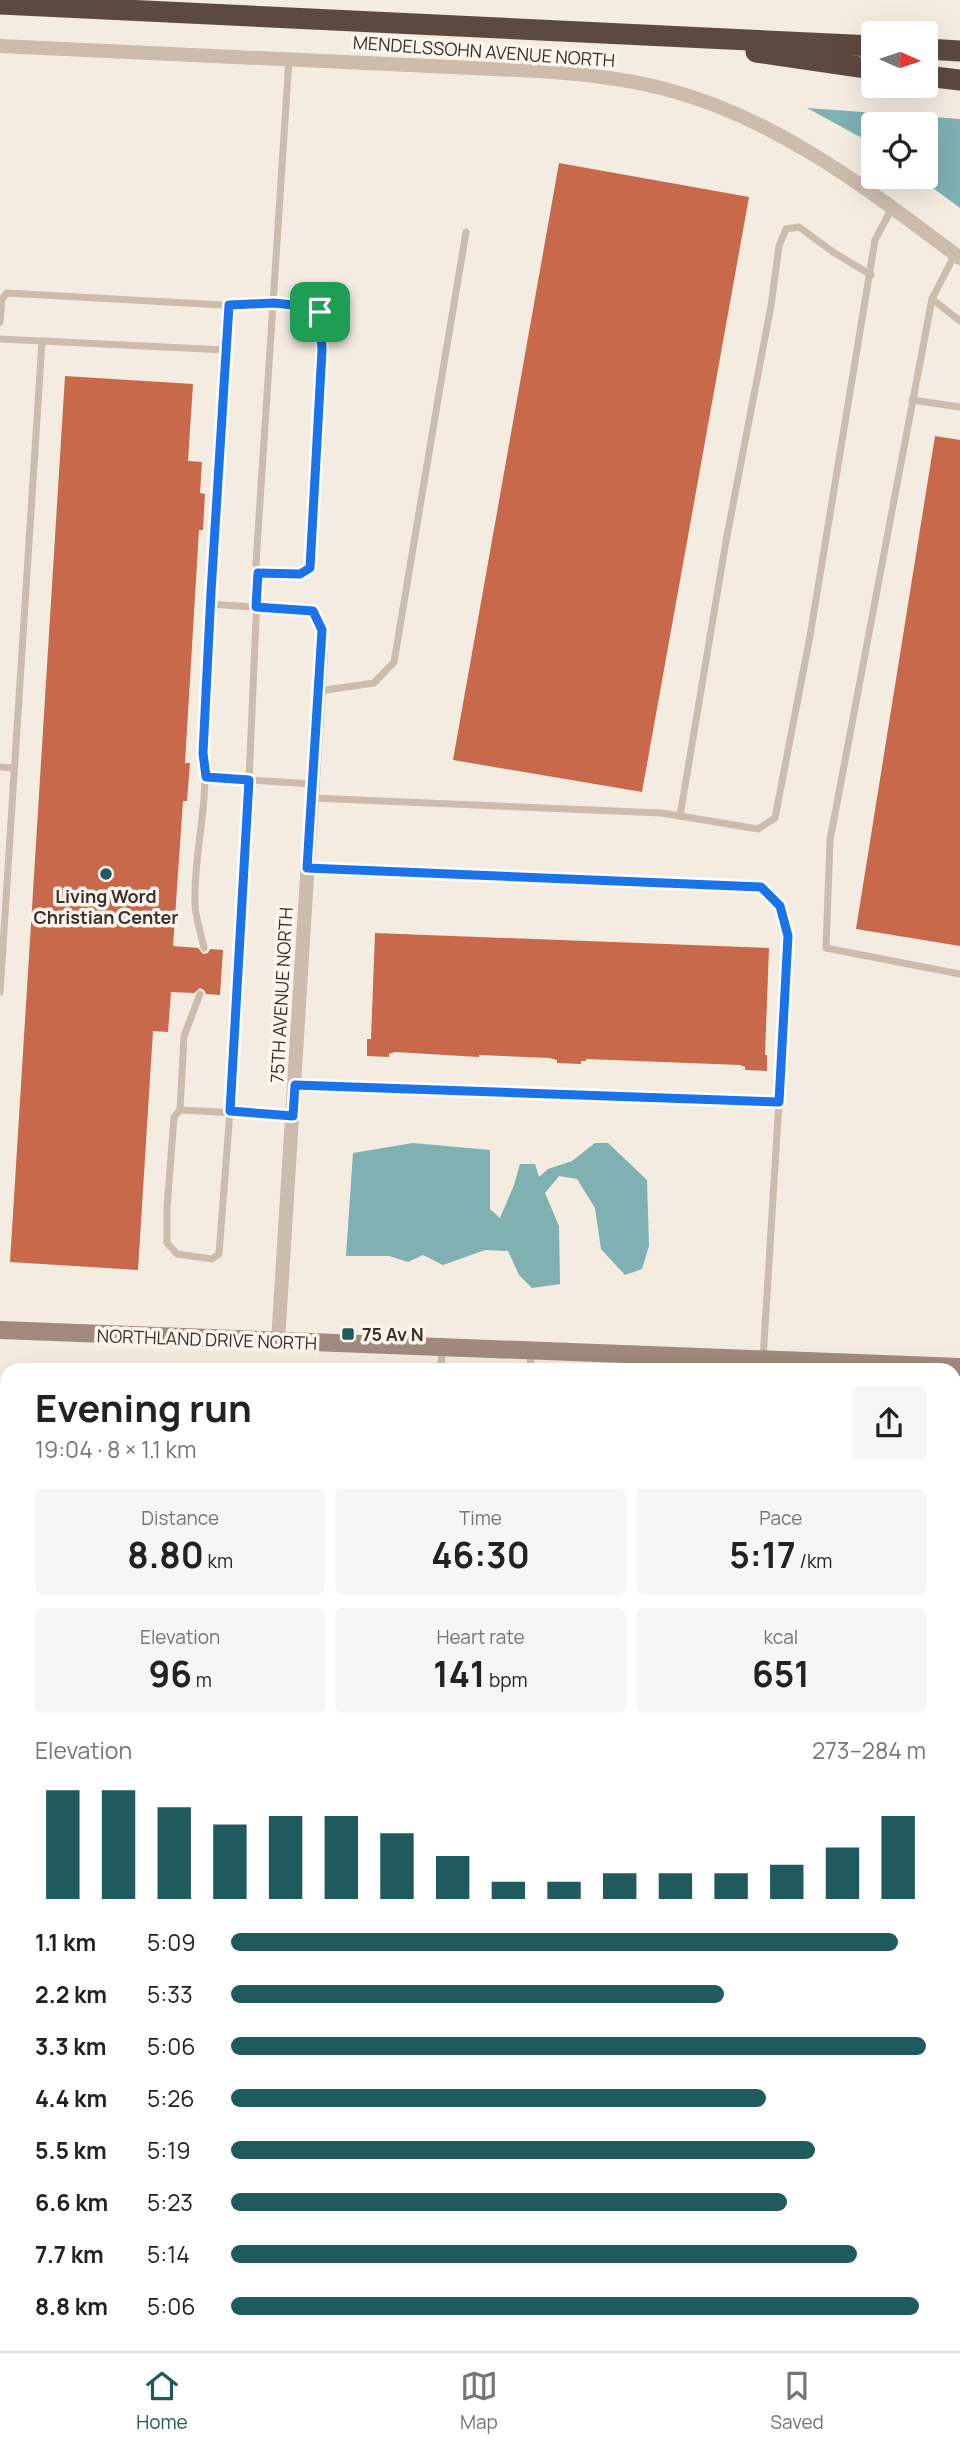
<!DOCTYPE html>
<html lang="en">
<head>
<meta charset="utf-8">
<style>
  body { margin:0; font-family:Manrope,sans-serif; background:#f6f6f6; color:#222; height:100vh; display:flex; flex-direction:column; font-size:26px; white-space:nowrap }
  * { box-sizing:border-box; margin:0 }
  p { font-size:23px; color:#767676 }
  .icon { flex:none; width:38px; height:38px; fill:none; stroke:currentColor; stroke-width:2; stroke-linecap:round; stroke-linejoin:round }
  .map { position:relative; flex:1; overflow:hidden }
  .details { position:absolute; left:0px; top:1363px; width:961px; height:989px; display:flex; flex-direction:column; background:#fff; border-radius:21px 21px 0 0; box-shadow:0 7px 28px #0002 }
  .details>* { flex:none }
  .needle { width:46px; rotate:93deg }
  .fabs { position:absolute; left:861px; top:21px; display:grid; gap:14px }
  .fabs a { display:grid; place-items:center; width:77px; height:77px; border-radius:7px; background:#fff; box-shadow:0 7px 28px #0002; font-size:35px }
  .pin { position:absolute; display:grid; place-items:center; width:60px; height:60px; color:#fff; margin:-30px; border-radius:14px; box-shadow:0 4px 10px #0006 }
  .round { display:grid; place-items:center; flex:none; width:74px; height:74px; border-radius:7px; background:#f6f6f6 }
  .headline { display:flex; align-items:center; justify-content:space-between; height:119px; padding:0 35px }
  h1 { font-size:38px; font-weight:700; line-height:52px }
  .metrics { display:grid; grid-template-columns:repeat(3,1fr); gap:10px; height:119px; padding:7px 35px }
  .metrics div { display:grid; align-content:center; border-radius:7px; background:#f6f6f6; text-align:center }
  .metrics b { font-size:35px; font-weight:700 }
  .metrics small { font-size:19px; font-weight:400 }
  .metrics p { font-size:19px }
  .chart { height:196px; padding:14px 35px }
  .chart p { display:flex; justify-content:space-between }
  .chart svg { width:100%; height:126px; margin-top:7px; stroke:#1f5a5e; stroke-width:6 }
  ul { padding:0 35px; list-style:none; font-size:23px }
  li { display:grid; grid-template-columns:112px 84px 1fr; align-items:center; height:52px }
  li i { height:18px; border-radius:9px; background:#1f5a5e }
  .tab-bar { display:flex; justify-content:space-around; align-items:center; height:98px; border-top:2px solid #e0e0e0; background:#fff; font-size:19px; color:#767676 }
  .tab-bar a { display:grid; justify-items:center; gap:4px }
  .tab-bar .active { color:#1f5a5e }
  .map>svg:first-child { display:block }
  .water { fill:#7fb0b2 }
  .building { fill:#c8694b }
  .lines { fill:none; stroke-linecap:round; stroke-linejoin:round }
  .lane { stroke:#cdbbac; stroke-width:7 }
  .street { stroke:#cdbbac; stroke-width:14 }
  .secondary { stroke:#a18a7d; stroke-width:18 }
  .highway { stroke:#5c4a42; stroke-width:21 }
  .route-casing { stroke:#fff; stroke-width:14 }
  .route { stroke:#1a73e8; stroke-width:9 }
  .poi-dot { fill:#1f5a5e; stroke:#fbf5ee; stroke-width:2.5 }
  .labels { text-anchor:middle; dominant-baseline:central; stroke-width:7; stroke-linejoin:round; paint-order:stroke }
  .street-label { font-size:18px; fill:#3b302b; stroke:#fbf5ee }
  .poi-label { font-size:18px; font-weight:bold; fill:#3b302b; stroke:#fbf5ee }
</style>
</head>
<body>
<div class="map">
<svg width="960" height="2351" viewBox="0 0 960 2351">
  <rect width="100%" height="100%" fill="#f4ebe1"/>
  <g class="water">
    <polygon points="807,108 960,119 960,208 918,177 926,177 926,124 873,124 873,144"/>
    <polygon points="413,1143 490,1150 490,1209 500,1218 514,1185 520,1164 535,1164 539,1177 548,1169 572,1161 595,1143 608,1143 647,1180 649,1246 642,1269 625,1275 601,1249 595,1208 577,1179 559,1176 545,1193 559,1226 560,1284 532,1288 519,1275 508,1251 485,1250 443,1265 423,1255 408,1262 389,1256 346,1256 353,1153"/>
  </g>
  <g class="building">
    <polygon points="559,163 749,197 642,792 453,760"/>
    <polygon points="65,376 193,384 188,461 202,462 200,493 205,494 203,530 199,530 185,763 190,763 187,801 183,801 173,946 198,948 203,954 208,953 210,949 223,950 220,995 206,994 204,990 200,988 194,993 171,992 168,1032 153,1031 138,1270 10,1262"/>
    <polygon points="935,436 960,440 960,946 856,929"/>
    <polygon points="375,933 769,948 765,1055 767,1055 767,1071 745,1070 745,1067 740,1065 586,1059 586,1061 581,1061 581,1064 557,1063 557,1060 549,1058 479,1055 479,1057 395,1052 389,1054 389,1057 367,1056 367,1039 371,1039"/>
  </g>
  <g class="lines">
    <g class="lane">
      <polyline points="955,254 932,299 960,321"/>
      <polyline points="932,299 830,840 826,948 960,974"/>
      <path d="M0,322L2,299L7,293L240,306C261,304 303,299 319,312L322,350L310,568L300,574H258L256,563L289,59"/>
      <polyline points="0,339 226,350"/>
      <polyline points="912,400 960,407"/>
      <polyline points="210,604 312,611 322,630 321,652"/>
      <polyline points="319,691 374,683 394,662 466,232"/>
      <polyline points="0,767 14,768"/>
      <polyline points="206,777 312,784"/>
      <polyline points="312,798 662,813 758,829 775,818 810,636 875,240 892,208"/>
      <polyline points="680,816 726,541 771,306 779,246 786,229 799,227 833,252 871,275"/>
      <polyline points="307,868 761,887 780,906 788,936 779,1102"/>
      <path d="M204,948C201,934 196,919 195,905C193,854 210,803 203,753L211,592L229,305"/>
      <polyline points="0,992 42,341"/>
      <polyline points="200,994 184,1036 180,1110 174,1117 167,1208 167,1243 177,1254 212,1259 219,1254 230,1111 249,780 258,574"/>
      <polyline points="295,1085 779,1102 763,1359"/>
      <polyline points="180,1110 292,1116"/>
      <polyline points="441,1370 442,1347"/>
      <polyline points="530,1370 531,1351"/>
      <polyline points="954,1431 960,1431"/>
      <polyline points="954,1572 960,1572"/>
      <polyline points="0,1967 6,1800"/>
      <polyline points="0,2018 7,2025"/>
      <polyline points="954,2082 960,2082"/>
      <polyline points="0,2185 7,2185"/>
      <polyline points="492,2351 492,2345"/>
      <polyline points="686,2351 686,2345"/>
      <polyline points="882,2351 882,2345"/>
      <polyline points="919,2351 920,2345"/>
    </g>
    <g class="street">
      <path d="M0,46L538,71C581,74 623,78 665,89C777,118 869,190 960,258"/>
      <polyline points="278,1342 321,652"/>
    </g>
    <g class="secondary">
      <polyline points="0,1330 960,1367"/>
      <polyline points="0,2104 7,2104"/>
      <polyline points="0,2137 7,2137"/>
      <polyline points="954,2140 960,2140"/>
      <polyline points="954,2173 960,2173"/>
    </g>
    <g class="highway">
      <polyline points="0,4 873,46"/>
      <polyline points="926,49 960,51"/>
      <polyline points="756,52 873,69"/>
      <polyline points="926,76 960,80"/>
    </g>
  </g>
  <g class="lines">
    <defs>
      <polygon id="route" points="274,303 313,307 320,312 322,350 310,568 300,574 258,573 256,607 313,611 322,630 307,868 761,887 780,906 788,936 779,1102 295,1085 293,1116 230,1111 249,780 206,777 203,753 211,592 229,305"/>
    </defs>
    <use href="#route" class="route-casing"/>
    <use href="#route" class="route"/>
  </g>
  <g class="poi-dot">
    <circle cx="106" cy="874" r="7"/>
    <rect x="341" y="1327" width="14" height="14" rx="3.5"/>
  </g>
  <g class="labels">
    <g class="street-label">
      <text transform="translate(484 51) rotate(4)">MENDELSSOHN AVENUE NORTH</text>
      <text transform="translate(281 995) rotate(-87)">75TH AVENUE NORTH</text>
      <text transform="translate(207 1339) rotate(2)">NORTHLAND DRIVE NORTH</text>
    </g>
    <g class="poi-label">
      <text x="106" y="896">Living Word<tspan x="106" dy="21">Christian Center</tspan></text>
      <text x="362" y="1334" text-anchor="start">75 Av N</text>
    </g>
  </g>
</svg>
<div class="fabs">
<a><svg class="needle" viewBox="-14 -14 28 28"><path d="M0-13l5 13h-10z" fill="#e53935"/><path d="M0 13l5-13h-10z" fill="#767676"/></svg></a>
<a><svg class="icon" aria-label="locate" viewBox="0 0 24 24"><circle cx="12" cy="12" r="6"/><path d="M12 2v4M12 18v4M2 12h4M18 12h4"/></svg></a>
</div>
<div class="pin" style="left:320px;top:312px;background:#1e9e55"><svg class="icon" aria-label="arrive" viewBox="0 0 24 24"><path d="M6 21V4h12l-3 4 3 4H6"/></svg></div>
<section class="details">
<div class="headline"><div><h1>Evening run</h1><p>19:04 · 8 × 1.1 km</p></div><a class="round"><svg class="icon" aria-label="share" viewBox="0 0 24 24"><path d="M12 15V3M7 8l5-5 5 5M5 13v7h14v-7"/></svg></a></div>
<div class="metrics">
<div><p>Distance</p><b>8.80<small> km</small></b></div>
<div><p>Time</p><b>46:30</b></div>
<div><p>Pace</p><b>5:17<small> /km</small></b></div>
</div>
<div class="metrics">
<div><p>Elevation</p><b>96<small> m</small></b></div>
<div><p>Heart rate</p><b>141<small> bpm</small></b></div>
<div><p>kcal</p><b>651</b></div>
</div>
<div class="chart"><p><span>Elevation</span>273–284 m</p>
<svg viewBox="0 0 160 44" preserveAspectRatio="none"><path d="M5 44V6M15 44V6M25 44V12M35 44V18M45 44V15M55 44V15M65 44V21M75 44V29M85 44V38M95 44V38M105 44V35M115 44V35M125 44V35M135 44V32M145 44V26M155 44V15"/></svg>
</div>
<ul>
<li><b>1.1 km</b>5:09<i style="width:96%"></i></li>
<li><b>2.2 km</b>5:33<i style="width:71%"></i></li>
<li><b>3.3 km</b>5:06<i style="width:100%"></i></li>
<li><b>4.4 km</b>5:26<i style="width:77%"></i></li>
<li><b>5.5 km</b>5:19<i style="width:84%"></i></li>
<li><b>6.6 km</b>5:23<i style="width:80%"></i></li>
<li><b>7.7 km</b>5:14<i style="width:90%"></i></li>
<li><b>8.8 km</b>5:06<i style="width:99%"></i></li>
</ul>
</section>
</div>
<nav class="tab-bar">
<a class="active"><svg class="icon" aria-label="home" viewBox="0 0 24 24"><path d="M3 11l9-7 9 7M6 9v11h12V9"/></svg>Home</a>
<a><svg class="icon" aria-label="map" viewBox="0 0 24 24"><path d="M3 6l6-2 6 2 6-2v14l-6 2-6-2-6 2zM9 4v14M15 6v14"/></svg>Map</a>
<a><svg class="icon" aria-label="saved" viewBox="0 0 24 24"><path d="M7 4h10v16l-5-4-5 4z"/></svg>Saved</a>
</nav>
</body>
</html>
